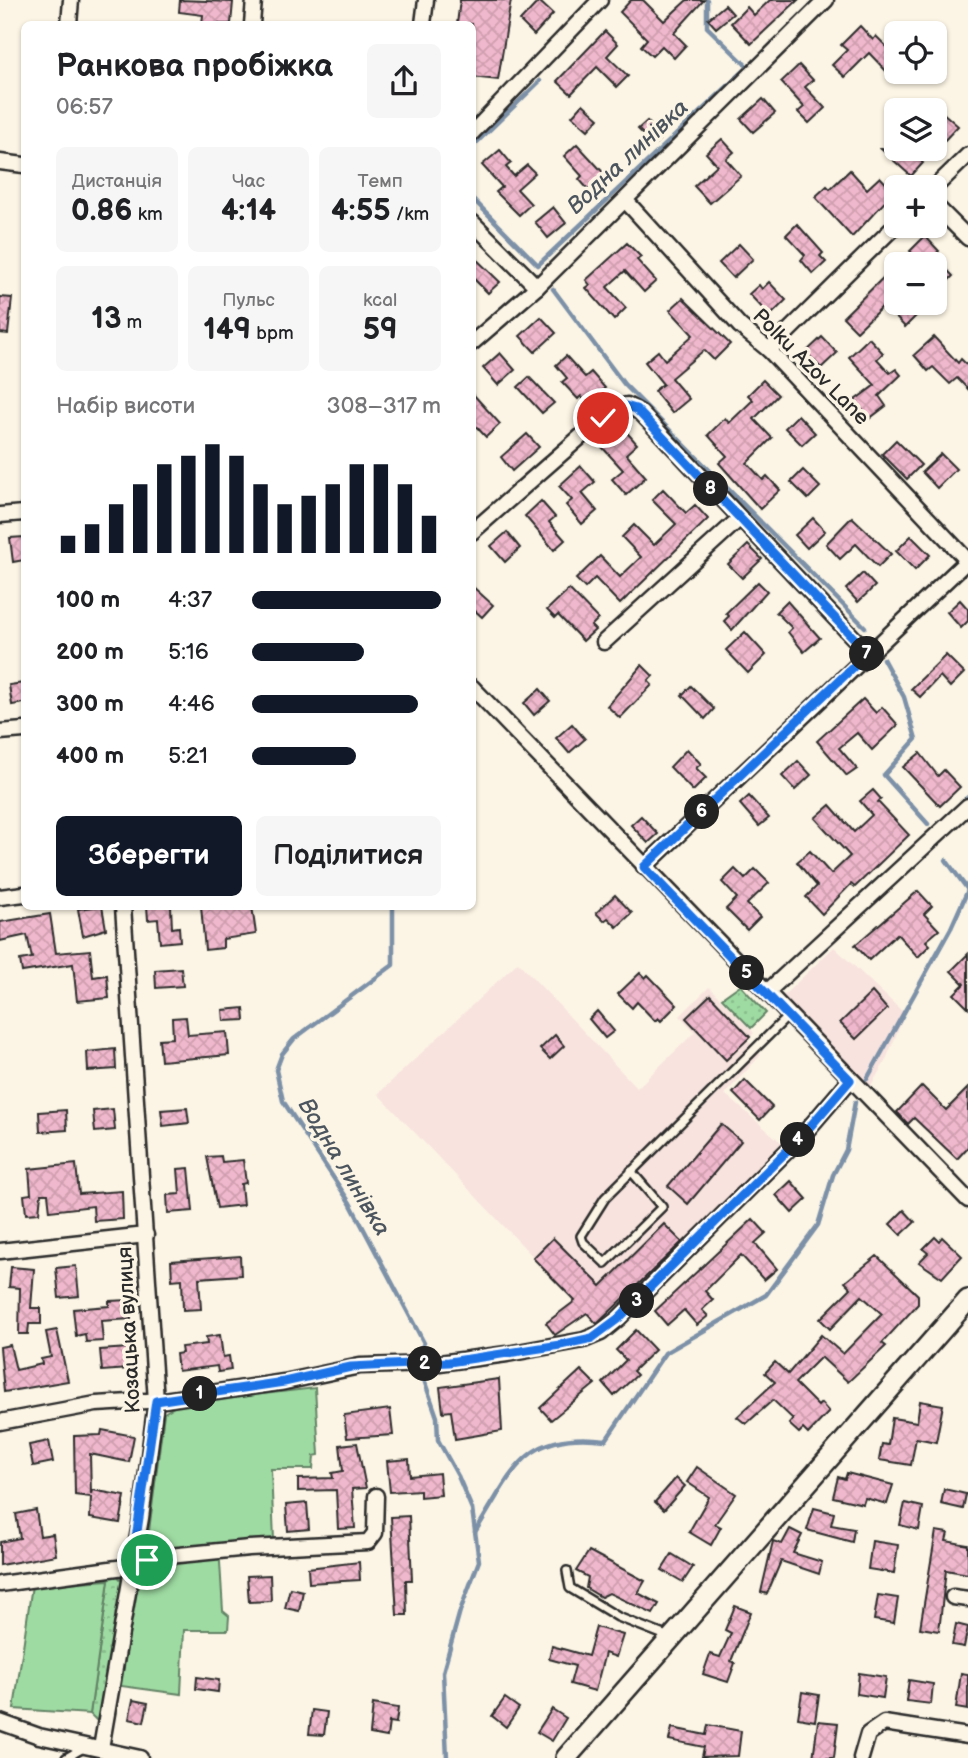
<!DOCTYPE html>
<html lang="uk">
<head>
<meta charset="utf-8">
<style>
  body { margin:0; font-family:"Balsamiq Sans",sans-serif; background:#f6f6f6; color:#202124; height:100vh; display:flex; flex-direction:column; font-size:26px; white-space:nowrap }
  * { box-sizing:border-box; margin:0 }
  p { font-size:23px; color:#757577 }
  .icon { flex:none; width:38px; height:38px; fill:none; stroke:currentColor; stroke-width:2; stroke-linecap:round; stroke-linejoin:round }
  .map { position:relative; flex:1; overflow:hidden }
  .panel { position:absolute; left:21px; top:21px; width:455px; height:889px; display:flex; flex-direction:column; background:#fff; border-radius:10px; box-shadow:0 2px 5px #0004 }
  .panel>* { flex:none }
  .controls { position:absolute; left:884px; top:21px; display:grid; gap:14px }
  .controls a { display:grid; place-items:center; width:63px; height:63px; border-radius:10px; background:#fff; box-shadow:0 2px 5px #0004; font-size:35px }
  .pin { position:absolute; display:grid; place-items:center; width:60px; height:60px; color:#fff; margin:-30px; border:4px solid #fff; border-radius:50%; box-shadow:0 2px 7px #0007 }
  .km { position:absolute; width:35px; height:35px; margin:-18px; border-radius:50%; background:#222; color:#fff; font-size:19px; line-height:35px; text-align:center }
  .round { display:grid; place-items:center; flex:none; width:74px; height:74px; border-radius:10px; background:#f6f6f6 }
  .headline { display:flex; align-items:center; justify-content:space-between; height:119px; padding:0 35px }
  h1 { font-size:32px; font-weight:600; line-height:52px }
  .stats { display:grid; grid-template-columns:repeat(3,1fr); gap:10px; height:119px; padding:7px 35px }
  .stats div { display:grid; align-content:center; border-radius:10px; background:#f6f6f6; text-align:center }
  .stats b { font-size:30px; font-weight:600 }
  .stats small { font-size:19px; font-weight:400 }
  .stats p { font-size:19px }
  .chart { height:196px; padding:14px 35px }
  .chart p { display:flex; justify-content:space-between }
  .chart svg { width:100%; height:126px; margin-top:7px; stroke:#111827; stroke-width:6 }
  .primary-button { display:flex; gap:14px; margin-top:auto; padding:14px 35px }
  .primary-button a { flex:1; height:80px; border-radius:10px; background:#111827; color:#fff; font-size:28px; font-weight:600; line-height:80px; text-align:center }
  .primary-button a+a { background:#f6f6f6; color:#202124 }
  ul { padding:0 35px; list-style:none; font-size:23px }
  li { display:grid; grid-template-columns:112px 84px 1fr; align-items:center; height:52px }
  li i { height:18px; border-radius:9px; background:#111827 }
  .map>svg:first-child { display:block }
  .built { fill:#f8e3de }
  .grass { fill:url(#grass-dots); stroke:#648366; stroke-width:2 }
  .green { fill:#9edba2; stroke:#648366; stroke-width:2 }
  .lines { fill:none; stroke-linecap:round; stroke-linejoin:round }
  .stream { stroke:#7b90a7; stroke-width:4.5 }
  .building { fill:url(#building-cross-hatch); stroke:#2b2b2b; stroke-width:2 }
  .lane-casing { stroke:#2b2b2b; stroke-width:12 }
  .street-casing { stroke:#2b2b2b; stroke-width:19 }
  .secondary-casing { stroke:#2b2b2b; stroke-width:24 }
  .lane { stroke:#fcf5e5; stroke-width:7 }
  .street { stroke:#fcf5e5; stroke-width:14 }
  .secondary { stroke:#fcf5e5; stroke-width:19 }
  .route-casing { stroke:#fff; stroke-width:14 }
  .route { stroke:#1a73e8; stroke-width:9 }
  .labels { text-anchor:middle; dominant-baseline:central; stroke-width:7; stroke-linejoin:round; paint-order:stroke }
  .street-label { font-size:21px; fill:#2b2b2b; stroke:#fcf5e5 }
  .water-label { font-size:23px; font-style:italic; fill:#4c555e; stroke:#fcf5e5 }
</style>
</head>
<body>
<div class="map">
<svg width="968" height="1758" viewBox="0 0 968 1758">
  <defs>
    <pattern id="grass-dots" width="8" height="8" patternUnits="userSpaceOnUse" patternTransform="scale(1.75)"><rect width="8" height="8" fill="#9edba2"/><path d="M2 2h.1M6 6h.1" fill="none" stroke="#88bc8c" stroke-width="1.8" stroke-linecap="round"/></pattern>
    <pattern id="building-cross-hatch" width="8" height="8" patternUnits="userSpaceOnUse" patternTransform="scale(1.75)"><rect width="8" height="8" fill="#f0b8cc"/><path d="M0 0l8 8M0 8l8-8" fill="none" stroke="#ce9eaf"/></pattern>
  </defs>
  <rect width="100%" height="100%" fill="#fcf5e5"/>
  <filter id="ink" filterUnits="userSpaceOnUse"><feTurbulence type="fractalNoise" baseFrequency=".0143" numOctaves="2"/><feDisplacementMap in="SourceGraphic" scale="14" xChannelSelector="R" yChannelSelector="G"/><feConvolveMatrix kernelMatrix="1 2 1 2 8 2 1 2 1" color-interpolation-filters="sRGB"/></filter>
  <g filter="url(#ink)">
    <g class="built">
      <polygon points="834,947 905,1014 885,1062 870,1087 782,997"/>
      <polygon points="518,962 637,1088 695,1032 680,1016 709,987 754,1033 747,1040 761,1055 725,1094 782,1143 599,1326 378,1094"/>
    </g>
    <g class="grass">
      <polygon points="740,985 766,1013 751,1028 722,998"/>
      <polygon points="113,1570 122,1581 123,1591 98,1722 90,1714 109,1580 79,1582 79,1578"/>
    </g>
    <g class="green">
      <polygon points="315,1388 319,1455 314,1456 313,1469 271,1469 274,1540 219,1546 223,1611 229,1616 228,1630 184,1630 181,1694 121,1686 139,1571 155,1552 149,1548 148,1539 164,1413 179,1404"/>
      <polygon points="109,1580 90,1714 14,1709 32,1585"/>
    </g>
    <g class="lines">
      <g class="stream">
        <polyline points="472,147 540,81"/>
        <polyline points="472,198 538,265 748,67 707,27 707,0"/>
        <polyline points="553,289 624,384 865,627"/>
        <polyline points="883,659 904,697 916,739 884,775 928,824"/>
        <polyline points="960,804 968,797"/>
        <polyline points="946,860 968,890"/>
        <polyline points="393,906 393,965 294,1039 282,1054 276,1070 283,1101 350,1203 424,1343 417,1356 418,1361"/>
        <polyline points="839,916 884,874"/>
        <polyline points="867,1079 951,928 968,890"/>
        <polyline points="423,1377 437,1417 438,1440 458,1476 472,1509 479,1561 460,1611 443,1672 447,1758"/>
        <path d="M475,1532C513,1472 524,1429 606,1440L665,1353L766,1295L818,1225L833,1175L846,1150L855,1102"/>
      </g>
    </g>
    <g class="building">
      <polygon points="180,0 233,2 231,24 202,24 203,15 179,12"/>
      <polygon points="460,0 511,0 498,80 472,77 472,24 457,24"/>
      <polygon points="631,0 643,0 664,21 687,0 704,0 674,33 686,45 674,58 662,46 652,56 641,46 647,39 620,12"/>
      <polygon points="770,0 798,0 751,44 731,23 747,7 754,15"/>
      <polygon points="539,1 553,14 534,35 520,21"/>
      <polygon points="725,5 733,14 716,28 708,19"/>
      <polygon points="860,26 873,40 876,36 896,56 896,67 889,74 869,53 845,77 832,65 847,50 841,45"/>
      <polygon points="605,31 618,44 607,56 628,76 617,87 597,67 571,94 557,81"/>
      <polygon points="799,65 813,80 805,87 825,108 809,123 798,112 804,107 781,82"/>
      <polygon points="763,99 775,113 753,132 741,119"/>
      <polygon points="583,104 599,118 588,130 572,116"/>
      <polygon points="934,105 958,126 941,144 934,137"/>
      <polygon points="647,121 662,137 654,145 638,129"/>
      <polygon points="722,139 734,152 726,159 741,176 710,203 694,186 717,165 706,153"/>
      <polygon points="577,144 610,180 593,195 579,179 582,176 564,156"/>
      <polygon points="881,149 908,149 923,163 911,176"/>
      <polygon points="500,150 511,163 506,167 514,176 527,165 535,173 517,189 531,204 519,215 496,192 502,187 482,165"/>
      <polygon points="850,170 867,189 880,177 894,192 852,237 815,197 827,186 830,189"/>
      <polygon points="553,207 566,223 548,238 535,222"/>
      <polygon points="797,224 823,253 820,256 826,262 813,274 801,260 805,255 786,235"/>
      <polygon points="925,236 939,251 934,256 953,276 934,295 934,264 923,264 910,251"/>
      <polygon points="627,243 641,257 637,260 656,281 644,292 625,271 607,287 626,308 614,320 586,288 590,285 586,280"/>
      <polygon points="739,244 753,259 733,278 719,263"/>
      <polygon points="472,255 500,282 488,293 472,277"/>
      <polygon points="896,265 896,303 911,303 920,312 905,327 884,305 857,331 843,317"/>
      <polygon points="769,282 786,300 770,316 749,294 759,285 762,289"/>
      <polygon points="0,297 12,298 8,334 0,333"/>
      <polygon points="683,298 730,344 714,360 704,350 671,378 689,399 672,413 654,391 663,384 645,362 658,351 665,360 693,335 670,310"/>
      <polygon points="541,317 556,333 535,352 520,336"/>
      <polygon points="822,337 837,353 821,368 806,352"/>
      <polygon points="934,337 958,363 961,359 968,366 968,389 957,378 950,384 933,367 928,371 914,355"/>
      <polygon points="869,338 883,353 877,359 890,373 896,369 901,375 879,396 886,406 869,419 855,400 875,385 849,357"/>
      <polygon points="500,353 515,370 498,385 483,368"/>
      <polygon points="566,356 585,377 591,372 605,388 587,404 581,396 578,399 562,382 567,378 556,365"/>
      <polygon points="529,377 554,403 542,413 518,387"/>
      <polygon points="763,380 778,395 754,419 772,438 747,463 763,480 767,476 780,490 760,509 719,463 727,456 708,435 725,418 729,423 753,400 748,395"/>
      <polygon points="472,393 500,424 486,437 472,422"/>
      <polygon points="798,415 815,433 802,445 785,428"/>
      <polygon points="623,428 637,444 626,454 646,477 626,495 612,479 623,470 602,447"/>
      <polygon points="527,434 539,447 512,471 501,457"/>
      <polygon points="896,440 921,465 907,479 882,454"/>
      <polygon points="941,454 956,469 937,488 922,472"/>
      <polygon points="581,466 595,482 582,493 597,511 582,524 566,505 572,500 559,486"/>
      <polygon points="803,470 820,487 808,499 791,482"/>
      <polygon points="663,489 686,513 695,505 708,519 620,604 595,578 585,588 576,579 600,556 620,577 641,557 622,537 634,525 654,545 676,524 652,500"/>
      <polygon points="541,501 555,517 549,522 565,540 554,550 525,516"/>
      <polygon points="852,517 891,554 878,567 856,544 840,559 826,544"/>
      <polygon points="813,518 825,531 807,548 795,535"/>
      <polygon points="507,532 520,548 505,562 491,546"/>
      <polygon points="911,536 930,555 915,570 896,551"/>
      <polygon points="24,537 24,560 13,562 10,538"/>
      <polygon points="748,545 762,559 742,578 728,564"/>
      <polygon points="863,573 875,586 858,602 846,589"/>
      <polygon points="758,582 767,591 732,630 724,621 729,616 726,613"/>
      <polygon points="472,586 493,605 482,617 472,608"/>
      <polygon points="569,589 598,619 591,626 595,630 583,641 558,615 555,618 547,610"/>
      <polygon points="960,600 968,609 968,621 961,628 947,612"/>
      <polygon points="787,601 820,638 804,652 788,632 792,628 776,612"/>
      <polygon points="745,632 766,655 748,673 726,650"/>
      <polygon points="946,655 964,673 950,687 940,676 920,697 911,689"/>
      <polygon points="642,665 653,676 648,681 652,685 620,718 607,706"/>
      <polygon points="24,683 24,703 12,705 9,685"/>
      <polygon points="691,686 714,709 705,719 682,695"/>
      <polygon points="540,689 550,701 534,715 524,703"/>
      <polygon points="863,699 876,713 882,707 898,725 872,750 857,733 839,748 857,769 847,776 817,741"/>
      <polygon points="572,724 585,739 569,753 556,738"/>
      <polygon points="687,749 701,764 696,768 706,778 693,791 670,767"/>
      <polygon points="920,753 938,776 944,770 960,787 940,806 903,767"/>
      <polygon points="798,761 811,775 795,790 782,776"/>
      <polygon points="873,790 881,799 878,802 909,835 855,887 851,884 822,914 806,897 817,886 797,862 810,851 831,874 850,856 815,818 830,805 854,832 872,815 860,801"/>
      <polygon points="749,796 769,818 759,826 740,804"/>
      <polygon points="641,816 658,834 648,843 631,825"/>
      <polygon points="735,869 745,879 755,869 769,883 747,904 760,917 747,930 726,909 737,898 722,882"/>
      <polygon points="918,891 932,906 924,914 939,930 926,941 930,945 918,957 897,934 869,960 855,945"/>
      <polygon points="615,895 632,913 617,927 608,918 604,921 596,913"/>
      <polygon points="102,906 106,929 83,936 78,909"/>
      <polygon points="147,906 171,906 172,928 179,927 180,941 160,943 158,919 148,920"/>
      <polygon points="201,906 252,906 256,934 223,939 223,948 205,950"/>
      <polygon points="50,914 56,953 90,950 93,977 107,975 109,998 77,1001 73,964 22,972 20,960 32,958 27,935 0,941 0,922"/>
      <polygon points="968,954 968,1008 954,994 964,984 951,971"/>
      <polygon points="181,968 183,986 156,988 155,970"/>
      <polygon points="640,973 645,978 648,975 677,1005 661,1021 658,1018 655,1021 637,1002 632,1008 618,994"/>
      <polygon points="872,992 887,1009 856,1039 840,1023"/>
      <polygon points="710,995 750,1037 726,1060 686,1018"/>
      <polygon points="244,1008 245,1020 224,1021 223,1010"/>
      <polygon points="597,1011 614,1031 605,1038 589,1019"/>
      <polygon points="186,1017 188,1035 227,1032 229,1055 161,1061 159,1039 173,1038 172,1018"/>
      <polygon points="555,1035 564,1046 550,1059 540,1049"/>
      <polygon points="115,1049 116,1069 88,1071 87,1052"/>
      <polygon points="745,1080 772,1107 760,1120 733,1093"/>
      <polygon points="922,1086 946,1110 968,1088 968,1147 957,1159 914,1118 908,1124 897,1112"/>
      <polygon points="187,1108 189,1123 163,1126 161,1110"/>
      <polygon points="113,1109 115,1130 95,1132 93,1111"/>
      <polygon points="66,1110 67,1130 40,1132 39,1112"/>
      <polygon points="721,1124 741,1141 688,1204 668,1186"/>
      <polygon points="221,1156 222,1162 243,1160 246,1183 241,1184 243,1205 217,1208 207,1157"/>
      <polygon points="76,1164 79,1194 122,1191 123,1219 94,1221 93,1206 50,1211 48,1194 41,1194 39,1213 26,1214 24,1195 31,1194 29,1169"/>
      <polygon points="189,1168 193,1211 168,1213 167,1195 180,1194 178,1169"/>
      <polygon points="791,1181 807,1199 792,1213 776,1195"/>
      <polygon points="904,1210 915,1222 901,1235 890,1224"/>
      <polygon points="753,1219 766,1233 755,1243 777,1269 764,1280 741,1255 705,1291 713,1300 702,1310 708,1316 697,1325 684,1310 667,1325 655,1311"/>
      <polygon points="664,1224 682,1242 597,1324 587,1313 555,1335 546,1323 575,1301 533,1258 553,1238 601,1286"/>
      <polygon points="935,1237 939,1241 942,1237 962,1256 942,1278 919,1262 928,1253 923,1249"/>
      <polygon points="240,1256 241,1275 199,1278 201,1309 183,1310 182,1279 172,1280 171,1261"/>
      <polygon points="877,1256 918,1295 918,1304 882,1343 886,1346 848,1382 821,1357 795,1383 818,1406 821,1403 829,1412 808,1434 803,1429 799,1433 789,1424 793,1419 773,1400 746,1424 737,1417 775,1382 765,1373 775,1362 788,1374 821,1335 843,1354 882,1314 862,1296 830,1329 820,1319 851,1288 845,1282"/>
      <polygon points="76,1266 79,1296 59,1298 56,1268"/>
      <polygon points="11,1267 34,1269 31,1308 41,1308 41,1324 29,1324 28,1334 19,1334 20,1288 9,1287"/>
      <polygon points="130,1300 131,1319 101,1321 103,1341 86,1342 85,1334 76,1336 73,1309 109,1306 109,1301"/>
      <polygon points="57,1330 68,1381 4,1392 0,1347 10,1345 16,1370 42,1364 41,1359 51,1357 46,1332"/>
      <polygon points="636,1330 655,1350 633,1371 637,1375 614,1396 603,1383 626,1360 616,1350"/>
      <polygon points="220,1335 223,1357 229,1356 231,1370 218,1372 217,1366 178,1371 176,1354 182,1353 181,1347 207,1344 206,1337"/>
      <polygon points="128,1348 129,1369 102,1371 100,1350"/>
      <polygon points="581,1370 595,1384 551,1420 540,1408"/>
      <polygon points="499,1379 502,1431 455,1439 451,1411 443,1412 440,1387"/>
      <polygon points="920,1401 943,1405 936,1442 916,1438 911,1465 879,1460 882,1444 888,1445 892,1418 917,1422"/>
      <polygon points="390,1409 393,1435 347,1438 344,1415"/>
      <polygon points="102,1430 134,1436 129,1462 90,1454 91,1494 92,1490 125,1496 120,1523 90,1518 91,1497 75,1495 74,1436 101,1435"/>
      <polygon points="49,1441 53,1462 33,1466 29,1445"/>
      <polygon points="357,1443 366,1488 352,1489 355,1528 338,1529 336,1490 298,1491 298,1479 333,1478 332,1473 343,1471 340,1445"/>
      <polygon points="409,1459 410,1476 439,1473 441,1495 420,1497 420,1490 390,1492 387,1461"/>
      <polygon points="697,1467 736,1494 715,1524 721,1527 711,1545 689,1532 709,1497 687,1482"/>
      <polygon points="847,1473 893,1485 887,1504 865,1498 863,1504 833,1497 838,1477 845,1479"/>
      <polygon points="676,1478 685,1486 664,1510 655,1502"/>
      <polygon points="944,1489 966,1494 963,1509 941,1504"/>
      <polygon points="307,1503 309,1529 288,1531 286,1505"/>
      <polygon points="905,1503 923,1507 919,1530 900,1525"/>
      <polygon points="814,1508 834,1513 831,1525 854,1529 852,1542 807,1530"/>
      <polygon points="36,1510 40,1536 53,1534 56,1555 0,1565 0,1542 20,1538 16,1514"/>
      <polygon points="409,1516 412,1580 406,1580 407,1615 397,1615 391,1517"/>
      <polygon points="790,1529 802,1535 793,1553 822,1562 819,1574 781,1561 767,1594 761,1592 773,1541 782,1544"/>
      <polygon points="936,1531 948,1533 946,1541 968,1545 968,1574 946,1570 939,1631 920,1628"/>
      <polygon points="872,1541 898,1545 894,1573 868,1569"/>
      <polygon points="589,1551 645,1581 638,1593 659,1604 653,1614 609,1593 601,1597 586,1588 588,1577 576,1571"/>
      <polygon points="672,1554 693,1567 683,1582 662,1570"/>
      <polygon points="359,1562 360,1580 309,1583 308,1568"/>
      <polygon points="270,1575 271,1601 249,1602 247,1576"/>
      <polygon points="290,1588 303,1591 299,1611 285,1608"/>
      <polygon points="878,1595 898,1598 894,1623 874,1620"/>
      <polygon points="735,1606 751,1612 731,1661 735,1663 728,1682 703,1674 710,1654 720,1657 731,1633 725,1630"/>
      <polygon points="956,1624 968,1627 964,1647 952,1645"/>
      <polygon points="596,1627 623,1635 616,1657 605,1653 595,1691 570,1684 575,1666 549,1659 552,1646 588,1656"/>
      <polygon points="859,1673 886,1677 883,1698 857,1694"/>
      <polygon points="961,1673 968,1674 968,1710 956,1708"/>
      <polygon points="197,1677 219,1680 218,1692 196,1689"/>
      <polygon points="909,1680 933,1684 931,1704 906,1701"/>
      <polygon points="802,1692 819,1695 815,1721 798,1718"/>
      <polygon points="505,1698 519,1708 506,1727 492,1716"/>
      <polygon points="133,1700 148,1703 144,1722 129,1719"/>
      <polygon points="373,1704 398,1708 396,1723 389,1722 387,1737 370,1734"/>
      <polygon points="552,1709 566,1718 552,1741 537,1732"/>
      <polygon points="312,1710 327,1712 324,1735 309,1734"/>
      <polygon points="818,1721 838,1723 834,1758 813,1758"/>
      <polygon points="708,1725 741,1731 738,1756 702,1757 704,1747 669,1740 672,1728 706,1735"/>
    </g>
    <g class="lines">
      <defs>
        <g id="lane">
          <polyline points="631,1171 662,1207 605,1263 583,1242 581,1236 605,1198 789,1015"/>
          <polyline points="567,1571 570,1588 618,1617 669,1637"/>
          <polyline points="66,1758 85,1747"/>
        </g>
        <g id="street">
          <polyline points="69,24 71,0"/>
          <polyline points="252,24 254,0"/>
          <polyline points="423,24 426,0"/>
          <polyline points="472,133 600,0"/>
          <polyline points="0,162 24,165"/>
          <polyline points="934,188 968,155"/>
          <polyline points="626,201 740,326 769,350 968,561"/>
          <polyline points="934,204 968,238"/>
          <polyline points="472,222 537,287"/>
          <polyline points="472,343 537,287 826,0"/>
          <polyline points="769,350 896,225"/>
          <polyline points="0,515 24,513"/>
          <polyline points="472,532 610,411 627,405 641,413 868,653"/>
          <polyline points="604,642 739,519"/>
          <polyline points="472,687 968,1200"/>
          <polyline points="0,732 24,730"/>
          <polyline points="644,867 968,560"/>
          <polyline points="0,897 24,894"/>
          <polyline points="767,992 968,806"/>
          <polyline points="0,1251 146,1235"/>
          <polyline points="0,1422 96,1404 164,1400 284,1382 360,1366 432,1364 507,1354 584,1340 601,1333 619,1318 802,1136 850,1080"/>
          <polyline points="0,1584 132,1566 159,1557 249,1548 368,1542 375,1533 376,1496"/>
          <polyline points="953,1597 968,1599"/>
          <polyline points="0,1722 39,1736 140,1758"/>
          <polyline points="101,1748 141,1518 156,1401 123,906"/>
          <polyline points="861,1758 868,1734 884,1723 968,1736"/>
        </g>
        <polyline id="secondary" points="566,1758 968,1300"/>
      </defs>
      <use href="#lane" class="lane-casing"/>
      <use href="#street" class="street-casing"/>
      <use href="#secondary" class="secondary-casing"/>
      <use href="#lane" class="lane"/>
      <use href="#street" class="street"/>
      <use href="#secondary" class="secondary"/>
    </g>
  </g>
  <g class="lines" filter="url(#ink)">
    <defs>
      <polyline id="route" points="147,1560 132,1566 156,1401 284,1382 351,1367 449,1362 560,1345 592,1338 619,1318 802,1136 850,1080 644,867 868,653 636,409 622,405 603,418"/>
    </defs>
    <use href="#route" class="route-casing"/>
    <use href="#route" class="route"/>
  </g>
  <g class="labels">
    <g class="street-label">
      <text transform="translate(811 367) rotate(45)">Polku Azov Lane</text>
      <text transform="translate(129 1330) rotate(-93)">Козацька вулиця</text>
    </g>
    <g class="water-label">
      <text transform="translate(628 157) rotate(-43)">Водна линівка</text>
      <text transform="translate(344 1167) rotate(59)">Водна линівка</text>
    </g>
  </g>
</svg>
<div class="controls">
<a><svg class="icon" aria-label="locate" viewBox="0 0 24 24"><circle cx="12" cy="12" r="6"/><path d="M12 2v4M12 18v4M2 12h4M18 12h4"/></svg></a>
<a><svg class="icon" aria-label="layers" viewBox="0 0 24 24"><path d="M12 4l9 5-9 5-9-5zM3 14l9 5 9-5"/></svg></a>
<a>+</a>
<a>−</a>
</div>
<div class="pin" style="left:147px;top:1560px;background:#1e9e55"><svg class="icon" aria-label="arrive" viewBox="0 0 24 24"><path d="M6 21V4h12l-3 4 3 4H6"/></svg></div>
<div class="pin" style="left:603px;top:418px;background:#d93025"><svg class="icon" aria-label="check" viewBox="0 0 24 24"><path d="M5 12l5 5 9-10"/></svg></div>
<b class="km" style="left:200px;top:1394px">1</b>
<b class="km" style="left:425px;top:1364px">2</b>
<b class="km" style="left:637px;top:1301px">3</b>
<b class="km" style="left:798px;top:1140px">4</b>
<b class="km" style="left:747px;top:973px">5</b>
<b class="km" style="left:702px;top:812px">6</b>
<b class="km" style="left:867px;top:654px">7</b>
<b class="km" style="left:711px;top:489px">8</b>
<section class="panel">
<div class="headline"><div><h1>Ранкова пробіжка</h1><p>06:57</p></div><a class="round"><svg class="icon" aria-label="share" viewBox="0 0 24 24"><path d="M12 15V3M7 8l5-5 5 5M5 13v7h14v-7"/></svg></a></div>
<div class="stats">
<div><p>Дистанція</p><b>0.86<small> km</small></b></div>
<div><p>Час</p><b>4:14</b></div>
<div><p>Темп</p><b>4:55<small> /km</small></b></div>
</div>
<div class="stats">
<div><b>13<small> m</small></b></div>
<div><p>Пульс</p><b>149<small> bpm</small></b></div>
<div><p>kcal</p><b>59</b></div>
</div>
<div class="chart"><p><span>Набір висоти</span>308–317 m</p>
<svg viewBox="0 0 160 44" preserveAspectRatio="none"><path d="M5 44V38M15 44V34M25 44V27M35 44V20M45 44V13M55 44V10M65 44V6M75 44V10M85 44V20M95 44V27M105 44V24M115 44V20M125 44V13M135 44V13M145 44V20M155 44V31"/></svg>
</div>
<ul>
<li><b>100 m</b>4:37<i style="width:100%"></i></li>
<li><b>200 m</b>5:16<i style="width:59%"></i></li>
<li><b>300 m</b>4:46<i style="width:88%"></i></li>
<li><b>400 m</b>5:21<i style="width:55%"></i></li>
</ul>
<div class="primary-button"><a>Зберегти</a><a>Поділитися</a></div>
</section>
</div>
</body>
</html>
